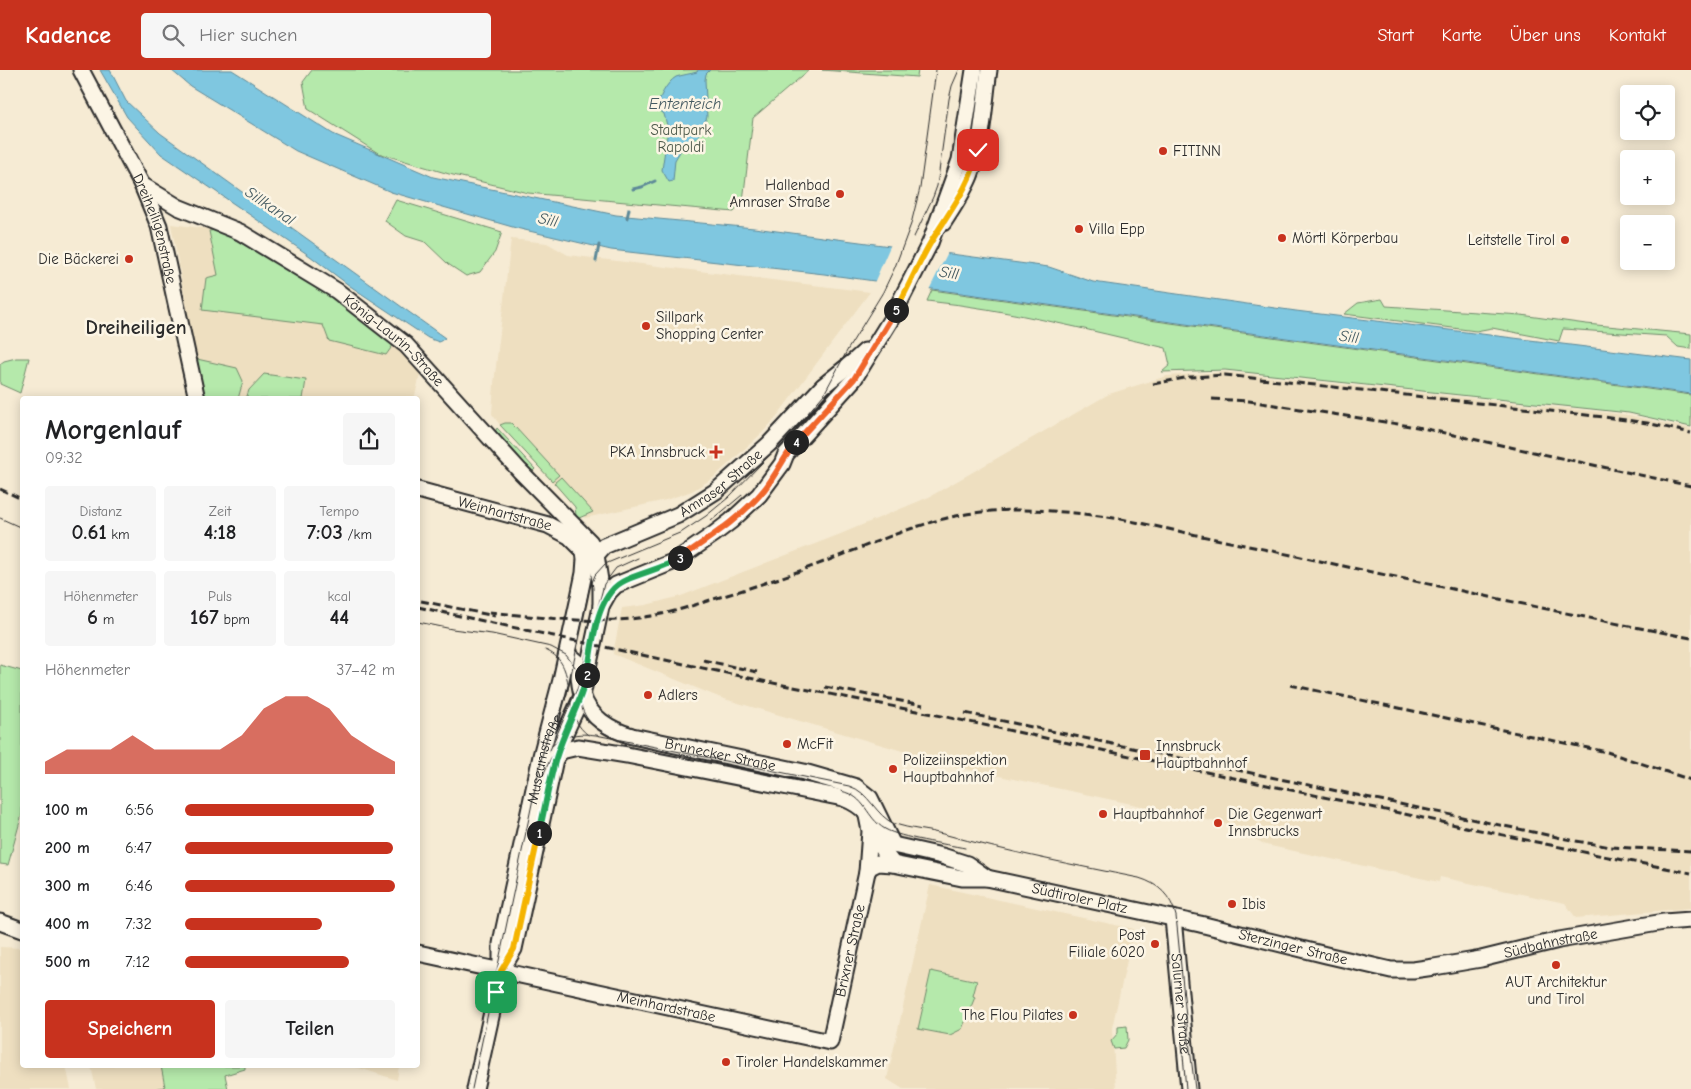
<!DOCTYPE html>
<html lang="de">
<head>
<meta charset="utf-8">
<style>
  body { margin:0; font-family:"Comic Neue",sans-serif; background:#f6f6f6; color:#202124; height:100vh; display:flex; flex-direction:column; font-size:19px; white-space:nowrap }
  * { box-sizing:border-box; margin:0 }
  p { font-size:16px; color:#757577 }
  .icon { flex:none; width:28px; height:28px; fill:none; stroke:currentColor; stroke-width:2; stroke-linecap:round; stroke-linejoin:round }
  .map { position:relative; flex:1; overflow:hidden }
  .side { position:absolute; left:20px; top:326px; width:400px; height:672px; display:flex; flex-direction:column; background:#fff; border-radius:5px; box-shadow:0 2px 12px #0003 }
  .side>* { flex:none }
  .fabs { position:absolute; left:1620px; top:15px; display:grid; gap:10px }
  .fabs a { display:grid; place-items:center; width:55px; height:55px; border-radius:5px; background:#fff; box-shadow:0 2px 12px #0003; font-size:25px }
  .pin { position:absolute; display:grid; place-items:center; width:42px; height:42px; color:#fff; margin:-21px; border-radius:10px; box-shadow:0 2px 8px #0006 }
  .km { position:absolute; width:25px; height:25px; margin:-12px; border-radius:50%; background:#222; color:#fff; font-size:14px; line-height:25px; text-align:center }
  .round { display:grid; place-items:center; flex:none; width:52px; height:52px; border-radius:5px; background:#f6f6f6 }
  .head { display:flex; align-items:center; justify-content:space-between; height:85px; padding:0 25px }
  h1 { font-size:28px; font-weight:700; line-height:38px }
  .metrics { display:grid; grid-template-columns:repeat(3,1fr); gap:8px; height:85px; padding:5px 25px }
  .metrics div { display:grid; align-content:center; border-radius:5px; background:#f6f6f6; text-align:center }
  .metrics b { font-size:21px; font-weight:700 }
  .metrics small { font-size:14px; font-weight:400 }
  .metrics p { font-size:14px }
  .chart { height:140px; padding:10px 25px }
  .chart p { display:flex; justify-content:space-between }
  .chart svg { width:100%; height:90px; margin-top:5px; fill:#c8321e; opacity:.7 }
  .action { display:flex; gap:10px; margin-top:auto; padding:10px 25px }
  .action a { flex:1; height:58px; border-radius:5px; background:#c8321e; color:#fff; font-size:20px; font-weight:700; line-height:58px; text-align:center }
  .action a+a { background:#f6f6f6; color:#202124 }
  ul { padding:0 25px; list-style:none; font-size:16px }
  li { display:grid; grid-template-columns:80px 60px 1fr; align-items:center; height:38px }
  li i { height:12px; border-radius:6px; background:#c8321e }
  header { display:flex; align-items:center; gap:30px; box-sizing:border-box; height:70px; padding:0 25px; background:#c8321e; color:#fff }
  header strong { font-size:24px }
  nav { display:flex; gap:28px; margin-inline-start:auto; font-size:18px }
  .search { width:350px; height:45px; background:#f6f6f6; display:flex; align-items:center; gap:12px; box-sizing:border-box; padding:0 18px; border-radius:5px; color:#757577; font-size:19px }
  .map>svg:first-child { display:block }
  .built { fill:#eedfc0 }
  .green { fill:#b5e9ab; stroke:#708a6b }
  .water { fill:#7fc7e0; stroke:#5d8998 }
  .pier { fill:#f6ebd4 }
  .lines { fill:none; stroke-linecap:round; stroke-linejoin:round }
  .stream { stroke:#5d8998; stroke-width:3 }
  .tertiary-casing { stroke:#2b2b2b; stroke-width:19 }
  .tertiary { stroke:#fcf5e5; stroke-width:15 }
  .tram { stroke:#2b2b2b; stroke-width:1 }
  .rail { stroke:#2b2b2b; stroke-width:3; stroke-dasharray:8 4; stroke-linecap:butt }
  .split-1-casing { stroke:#fff; stroke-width:10 }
  .split-2-casing { stroke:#fff; stroke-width:10 }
  .split-3-casing { stroke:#fff; stroke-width:10 }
  .split-4-casing { stroke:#fff; stroke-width:10 }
  .split-5-casing { stroke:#fff; stroke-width:10 }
  .split-6-casing { stroke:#fff; stroke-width:10 }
  .split-1 { stroke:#f5b400; stroke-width:6 }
  .split-2 { stroke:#22a559; stroke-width:6 }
  .split-3 { stroke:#22a559; stroke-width:6 }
  .split-4 { stroke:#f0652b; stroke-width:6 }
  .split-5 { stroke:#f0652b; stroke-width:6 }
  .split-6 { stroke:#f5b400; stroke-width:6 }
  .poi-dot { fill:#c8321e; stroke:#fcf5e5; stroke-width:2 }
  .labels { text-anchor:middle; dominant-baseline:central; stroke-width:5; stroke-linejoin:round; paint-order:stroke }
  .park-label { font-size:15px; fill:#4e5a4b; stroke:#fcf5e5 }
  .poi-label { font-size:15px; fill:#2b2b2b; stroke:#fcf5e5; text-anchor:start }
  .street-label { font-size:15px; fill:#2b2b2b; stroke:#fcf5e5 }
  .water-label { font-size:16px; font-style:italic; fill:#445a61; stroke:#fcf5e5 }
  .district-label { font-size:20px; font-weight:bold; fill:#2b2b2b; stroke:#fcf5e5 }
</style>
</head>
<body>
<header>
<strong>Kadence</strong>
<div class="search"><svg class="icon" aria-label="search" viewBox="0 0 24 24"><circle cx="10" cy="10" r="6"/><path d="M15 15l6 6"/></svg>Hier suchen</div>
<nav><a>Start</a><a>Karte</a><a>Über uns</a><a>Kontakt</a></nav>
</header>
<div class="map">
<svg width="1691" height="1019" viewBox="0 0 1691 1019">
  <rect width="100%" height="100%" fill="#f6ebd4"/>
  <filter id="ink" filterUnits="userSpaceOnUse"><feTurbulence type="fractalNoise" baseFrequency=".02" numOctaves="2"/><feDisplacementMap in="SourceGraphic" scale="10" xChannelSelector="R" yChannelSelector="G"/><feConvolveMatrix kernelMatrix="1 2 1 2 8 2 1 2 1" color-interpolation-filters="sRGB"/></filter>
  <g filter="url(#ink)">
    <g class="built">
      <polygon points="171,154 217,160 330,222 422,298 414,329 204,329"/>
      <polygon points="511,169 547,173 568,185 870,222 774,350 762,363 713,408 692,421 666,430 585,448 500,355 492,344 494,313"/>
      <polygon points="1223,302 1628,345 1691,359 1691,838 1576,848 1565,833 1440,807 1439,812 1266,775 1257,770 1245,758 961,698 721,628 613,584 622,538 646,535 681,526 838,465 929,427 1109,324 1167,306"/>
      <polygon points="930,815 1134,859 1112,958 1116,1019 903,1019 887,1009"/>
      <polygon points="0,877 22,878 22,996 66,996 71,1019 0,1019"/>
      <polygon points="91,996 224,996 228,1019 96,1019"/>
      <polygon points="343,996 399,996 397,1010 356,997"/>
    </g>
    <g class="green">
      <polygon points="312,0 809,0 753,48 743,131 734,142 528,123 449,104 378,83 308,39 303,12"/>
      <polygon points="822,0 918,0 917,7"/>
      <polygon points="396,130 502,162 495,182 480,202 466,206 448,194 425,172 406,166 385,151"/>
      <polygon points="217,160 330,222 396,271 386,285 329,271 323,255 202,240 206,208 218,205 209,161"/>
      <path d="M932,220L1691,325V357L1629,343L1225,300L1162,302L1170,295L1166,278C1087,260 1008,239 927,231Z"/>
      <polygon points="1382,229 1386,236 1521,245 1586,254 1691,264 1691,279 1678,277 1666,266 1563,259 1559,271 1492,258 1476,261 1344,244 1358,233"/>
      <polygon points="16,288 29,288 20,323 0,314 0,294 4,291"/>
      <polygon points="197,289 237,298 243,311 238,329 204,329"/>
      <polygon points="264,304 306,310 303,329 246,329 249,320"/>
      <polygon points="505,353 511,353 515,357 559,405 552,411 500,355"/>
      <polygon points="497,358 535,399 531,403 495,362"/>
      <polygon points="561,407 593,442 579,448 576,446 575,437 554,413"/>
      <polygon points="0,595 22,601 22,744 8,795 0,794"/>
      <polygon points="931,901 977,911 973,926 975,927 962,959 950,965 918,959"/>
      <polygon points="1127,956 1128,970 1124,978 1114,979 1111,971 1118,963 1118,957"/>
      <polygon points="161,996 245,996 245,999 225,1005 228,1019 153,1019 165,1017"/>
    </g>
    <g class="water">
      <polygon points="100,0 110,0 126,31 160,63 445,268 439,272 428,268 350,216 310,186 161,84 127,47"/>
      <polygon points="171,0 232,0 333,64 433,107 616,145 754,158 1049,197 1093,212 1296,241 1691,290 1691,324 824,204 611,180 516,158 391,122 296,81 190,16"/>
      <path d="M698,0H710L706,4L705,10L707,47L698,67L684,75L675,90L673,111L669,112L662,100L668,59L664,44L658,39C657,30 667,12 676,7C682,5 690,4 697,2Z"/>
    </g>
    <polygon class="pier" points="891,174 948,182 929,220 874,213"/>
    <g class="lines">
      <g class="stream">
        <polyline points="633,119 642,117 655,111"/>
        <polyline points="627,148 629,139"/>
        <polyline points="596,191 599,175"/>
      </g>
      <defs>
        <g id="tertiary">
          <path id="s1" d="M81,0L142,115L159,156L197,329"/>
          <path id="s2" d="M142,115L178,137L240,162L337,221L406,275L520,401L590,472L596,485L601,517V537L582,626L564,665L555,689L514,879L501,901"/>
          <path d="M943,153C953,138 963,123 970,106C983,73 984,35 989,0"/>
          <path id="s3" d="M418,420L548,455L569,466L584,481L585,489L584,503L578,532L561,610L541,686L503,863L501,874V901L475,1019"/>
          <path id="s4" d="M590,492L604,476L678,445L716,421L769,374L823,316L854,291L865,281"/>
          <polyline points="601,536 609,522 616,515 675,491 714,464 731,451 759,425 782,394 786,384 854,309 890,251 930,173 960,90 974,0"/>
          <path id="s5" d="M567,584L578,593C579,603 579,615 582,624C588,647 611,660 632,666L804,702L856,717L870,728L893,775"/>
          <path d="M556,688L561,681L578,677L627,685L843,728C884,744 869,767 893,794"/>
          <polyline points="883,778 893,775 942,786 967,794 987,808"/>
          <path id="s6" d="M867,802L870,797L878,793L893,794L962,808H987L1200,854L1326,885L1391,900H1413L1434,897L1481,889L1559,870L1664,852L1691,850"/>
          <path id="s7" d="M1173,848L1189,1019"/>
          <polyline points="0,852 22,860"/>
          <path id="s8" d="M418,883L830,972L867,802L870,761L867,746L864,739"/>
        </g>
      </defs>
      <use href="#tertiary" class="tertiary-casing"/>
      <use href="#tertiary" class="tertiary"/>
      <g class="tram">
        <polyline points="914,167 933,127 937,116 949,29 952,16 959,0"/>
        <polyline points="0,448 22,458"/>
        <polyline points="711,451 742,425"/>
        <polyline points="418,552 452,559 492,564 551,577 566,585 575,597"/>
        <path d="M545,580C561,586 565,598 568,613"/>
        <path d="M578,620C581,643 587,654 608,665"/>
        <path d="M571,633C573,647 577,656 588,665"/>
        <path d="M552,676C565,664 579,663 596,665L849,716C870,722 875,746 895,754C910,759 928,760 943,764C1008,782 1074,795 1139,808C1159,814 1171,826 1176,846L1186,947L1195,1019"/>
        <polyline points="550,680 578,617 604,514 616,498 638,488"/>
        <polyline points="543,705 551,688 560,678"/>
        <path d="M841,721C867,727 865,747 885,759C901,768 945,774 965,778"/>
        <polyline points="1182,974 1186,1019"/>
        <path id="s9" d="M472,1019L542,686L548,663L561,641L567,624L589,520L595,505L605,494L682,462L706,446L729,427L791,363L824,324L848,279L883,222L895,197L911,154L920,118L936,0"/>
      </g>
      <g class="rail">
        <polyline points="1153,314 1190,307 1225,305 1604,347 1647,353 1691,363"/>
        <polyline points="1212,329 1249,331 1417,357 1691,416"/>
        <polyline points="0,419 22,429"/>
        <polyline points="421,531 495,546"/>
        <polyline points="418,537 768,612 927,643 1593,784 1691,803"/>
        <path d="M489,542C542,547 598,556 651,546C677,542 702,532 727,525C766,513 804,500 842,485C879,471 917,454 956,446C1010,435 1067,441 1121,449L1599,550L1691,568"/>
        <polyline points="703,590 757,602"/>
        <polyline points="1290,615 1607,682 1691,710"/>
        <polyline points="825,617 923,635"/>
        <polyline points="965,643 1576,771 1611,777 1691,781"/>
      </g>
    </g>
  </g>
  <g class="lines" filter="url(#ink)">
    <defs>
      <polyline id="split-1" points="496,922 501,901 514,879 539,763"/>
      <path id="split-2" d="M539,763C545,738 549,712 556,688C565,658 580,635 587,605"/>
      <path id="split-3" d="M587,605C593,575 595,523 626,510C644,502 664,498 680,488"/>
      <path id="split-4" d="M680,488C709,468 741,448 764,420C776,405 784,387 796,372"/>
      <polyline id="split-5" points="796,372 854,309 896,240"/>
      <path id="split-6" d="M896,240C908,218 918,194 931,172C949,142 971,116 978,80"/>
    </defs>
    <use href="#split-1" class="split-1-casing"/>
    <use href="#split-2" class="split-2-casing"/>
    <use href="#split-3" class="split-3-casing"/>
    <use href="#split-4" class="split-4-casing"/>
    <use href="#split-5" class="split-5-casing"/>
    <use href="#split-6" class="split-6-casing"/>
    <use href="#split-1" class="split-1"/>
    <use href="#split-2" class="split-2"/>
    <use href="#split-3" class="split-3"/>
    <use href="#split-4" class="split-4"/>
    <use href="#split-5" class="split-5"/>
    <use href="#split-6" class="split-6"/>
  </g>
  <g class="poi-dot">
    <circle cx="1163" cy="81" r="5"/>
    <circle cx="840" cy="124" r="5"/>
    <circle cx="1079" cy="159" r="5"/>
    <circle cx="1282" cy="168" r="5"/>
    <circle cx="1565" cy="170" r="5"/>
    <circle cx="129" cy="189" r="5"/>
    <circle cx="646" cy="256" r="5"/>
    <path d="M713.5 374.5h5v5h5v5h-5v5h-5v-5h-5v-5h5z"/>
    <circle cx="648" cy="625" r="5"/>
    <circle cx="787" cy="674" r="5"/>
    <rect x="1139" y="679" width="12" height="12" rx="2.5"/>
    <circle cx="893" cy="699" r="5"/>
    <circle cx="1103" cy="744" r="5"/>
    <circle cx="1218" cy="753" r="5"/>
    <circle cx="1232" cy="834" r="5"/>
    <circle cx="1155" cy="874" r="5"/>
    <circle cx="1556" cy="895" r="5"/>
    <circle cx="1073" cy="945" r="5"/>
    <circle cx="726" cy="992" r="5"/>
  </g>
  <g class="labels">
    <g class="park-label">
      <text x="681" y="60">Stadtpark<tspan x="681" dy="17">Rapoldi</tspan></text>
    </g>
    <g class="poi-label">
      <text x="1173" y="81">FITINN</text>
      <text x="830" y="115" text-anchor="end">Hallenbad<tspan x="830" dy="17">Amraser Straße</tspan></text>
      <text x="1089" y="159">Villa Epp</text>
      <text x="1292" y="168">Mörtl Körperbau</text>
      <text x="1555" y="170" text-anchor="end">Leitstelle Tirol</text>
      <text x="119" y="189" text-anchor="end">Die Bäckerei</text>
      <text x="656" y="247">Sillpark<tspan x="656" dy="17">Shopping Center</tspan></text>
      <text x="705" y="382" text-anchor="end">PKA Innsbruck</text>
      <text x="658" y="625">Adlers</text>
      <text x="797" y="674">McFit</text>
      <text x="1156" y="676">Innsbruck<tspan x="1156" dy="17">Hauptbahnhof</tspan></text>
      <text x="903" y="690">Polizeiinspektion<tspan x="903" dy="17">Hauptbahnhof</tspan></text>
      <text x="1113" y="744">Hauptbahnhof</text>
      <text x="1228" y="744">Die Gegenwart<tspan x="1228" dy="17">Innsbrucks</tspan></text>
      <text x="1242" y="834">Ibis</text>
      <text x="1145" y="865" text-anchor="end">Post<tspan x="1145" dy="17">Filiale 6020</tspan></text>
      <text x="1556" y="912" text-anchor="middle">AUT Architektur<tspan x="1556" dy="17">und Tirol</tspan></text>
      <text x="1063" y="945" text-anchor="end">The Flou Pilates</text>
      <text x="736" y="992">Tiroler Handelskammer</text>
    </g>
    <g class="street-label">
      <text stroke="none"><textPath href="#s1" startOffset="176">Dreiheiligenstraße</textPath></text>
      <text stroke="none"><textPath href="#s2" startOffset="298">König-Laurin-Straße</textPath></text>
      <text stroke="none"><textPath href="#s4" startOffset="155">Amraser Straße</textPath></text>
      <text stroke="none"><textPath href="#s3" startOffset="90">Weinhartstraße</textPath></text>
      <text stroke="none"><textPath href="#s5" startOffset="204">Brunecker Straße</textPath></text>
      <text stroke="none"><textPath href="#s9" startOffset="338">Museumstraße</textPath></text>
      <text stroke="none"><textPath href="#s6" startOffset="220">Südtiroler Platz</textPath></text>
      <text stroke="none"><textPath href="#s6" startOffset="702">Südbahnstraße</textPath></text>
      <text stroke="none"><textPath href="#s6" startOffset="439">Sterzinger Straße</textPath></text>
      <text stroke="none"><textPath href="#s8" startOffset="515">Brixner Straße</textPath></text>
      <text stroke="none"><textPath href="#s7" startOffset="86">Salurner Straße</textPath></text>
      <text stroke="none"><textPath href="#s8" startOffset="254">Meinhardstraße</textPath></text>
    </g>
    <g class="water-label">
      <text x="685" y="34">Ententeich</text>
      <text transform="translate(270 136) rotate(34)">Sillkanal</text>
      <text transform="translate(548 150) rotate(13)">Sill</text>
      <text transform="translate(949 203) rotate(9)">Sill</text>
      <text transform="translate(1349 267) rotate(7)">Sill</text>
    </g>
    <g class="district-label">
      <text x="136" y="257">Dreiheiligen</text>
    </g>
  </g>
</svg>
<div class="fabs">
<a><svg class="icon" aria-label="locate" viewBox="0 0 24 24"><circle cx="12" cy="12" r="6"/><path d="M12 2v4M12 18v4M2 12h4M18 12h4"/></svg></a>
<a>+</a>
<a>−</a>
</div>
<div class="pin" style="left:496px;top:922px;background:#1e9e55"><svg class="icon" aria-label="arrive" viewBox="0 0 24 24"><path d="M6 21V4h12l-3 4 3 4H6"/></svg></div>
<div class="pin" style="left:978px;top:80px;background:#d93025"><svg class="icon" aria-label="check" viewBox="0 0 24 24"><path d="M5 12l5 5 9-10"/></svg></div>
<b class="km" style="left:539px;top:763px">1</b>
<b class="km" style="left:587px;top:605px">2</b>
<b class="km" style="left:680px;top:488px">3</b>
<b class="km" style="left:796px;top:372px">4</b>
<b class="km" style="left:896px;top:240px">5</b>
<section class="side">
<div class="head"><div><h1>Morgenlauf</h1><p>09:32</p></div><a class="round"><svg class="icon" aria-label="share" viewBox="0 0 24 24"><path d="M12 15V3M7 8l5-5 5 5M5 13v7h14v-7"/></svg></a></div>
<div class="metrics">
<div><p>Distanz</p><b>0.61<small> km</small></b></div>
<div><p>Zeit</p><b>4:18</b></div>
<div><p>Tempo</p><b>7:03<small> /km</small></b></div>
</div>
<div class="metrics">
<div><p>Höhenmeter</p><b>6<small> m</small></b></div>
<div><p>Puls</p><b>167<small> bpm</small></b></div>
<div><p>kcal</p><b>44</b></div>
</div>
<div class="chart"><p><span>Höhenmeter</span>37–42 m</p>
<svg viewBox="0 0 160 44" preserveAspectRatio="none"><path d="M0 44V38L10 32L20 32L30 32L40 25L50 32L60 32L70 32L80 32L90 25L100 12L110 6L120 6L130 12L140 25L150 32L160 38V44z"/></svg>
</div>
<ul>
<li><b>100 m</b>6:56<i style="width:90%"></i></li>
<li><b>200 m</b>6:47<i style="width:99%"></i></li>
<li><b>300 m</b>6:46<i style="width:100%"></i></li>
<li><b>400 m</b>7:32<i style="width:65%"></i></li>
<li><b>500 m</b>7:12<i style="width:78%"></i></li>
</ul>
<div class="action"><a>Speichern</a><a>Teilen</a></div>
</section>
</div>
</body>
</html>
